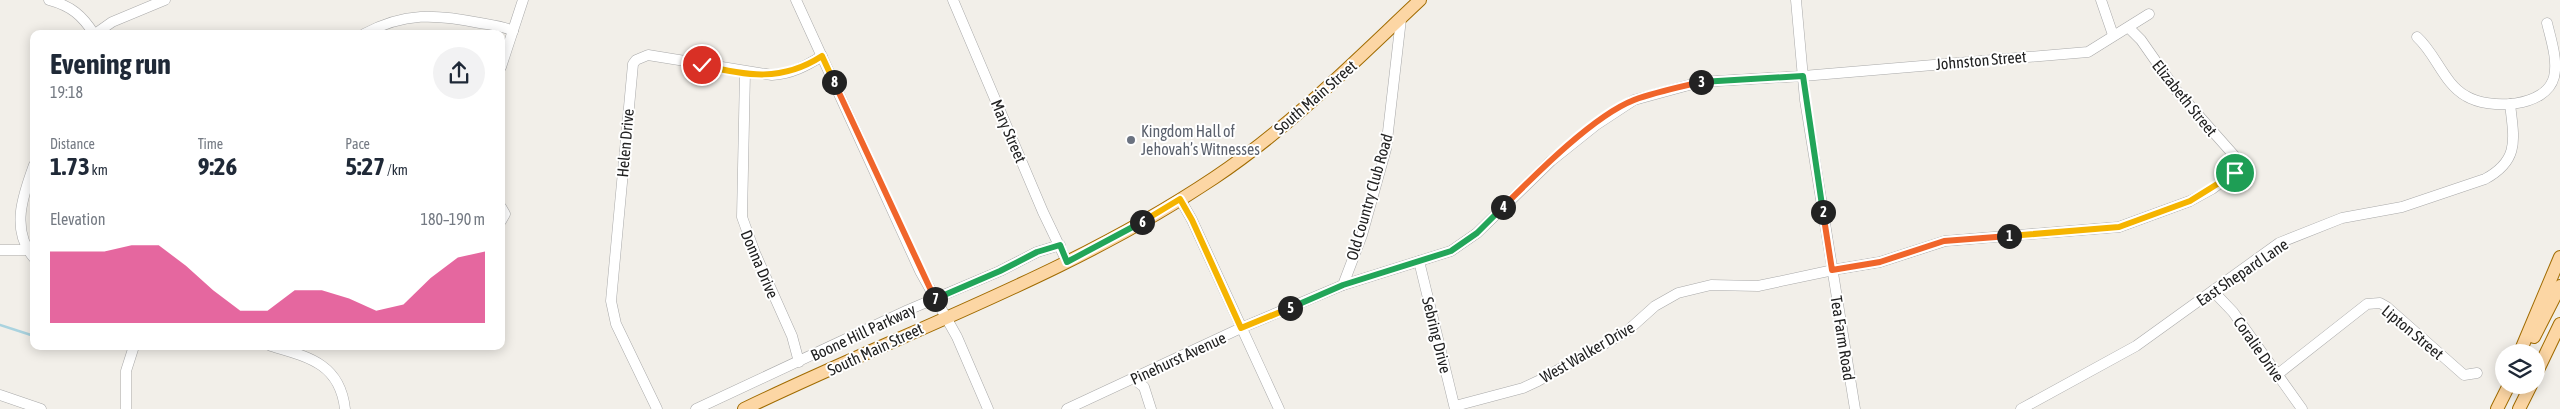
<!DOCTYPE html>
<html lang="en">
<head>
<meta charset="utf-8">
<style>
  body { margin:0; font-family:"Asap Condensed",sans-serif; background:#f2f2f3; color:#1f2937; height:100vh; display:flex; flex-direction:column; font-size:19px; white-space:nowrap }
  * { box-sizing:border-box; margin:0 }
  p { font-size:16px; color:#747a83 }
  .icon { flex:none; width:28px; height:28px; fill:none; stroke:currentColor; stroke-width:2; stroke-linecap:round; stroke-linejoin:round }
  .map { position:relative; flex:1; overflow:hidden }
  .drawer { position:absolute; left:30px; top:30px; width:475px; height:320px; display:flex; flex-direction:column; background:#fff; border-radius:10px; box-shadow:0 2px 12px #0003 }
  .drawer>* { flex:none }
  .fabs { position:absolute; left:2495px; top:344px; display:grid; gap:10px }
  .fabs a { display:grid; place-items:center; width:50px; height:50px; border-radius:50%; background:#fff; box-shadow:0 2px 12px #0003; font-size:25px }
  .pin { position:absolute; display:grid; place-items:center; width:42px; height:42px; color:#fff; margin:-21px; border:2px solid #fff; border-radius:50%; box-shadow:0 1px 5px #0007 }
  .km { position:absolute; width:25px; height:25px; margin:-12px; border-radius:50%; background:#222; color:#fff; font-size:14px; line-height:25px; text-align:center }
  .round { display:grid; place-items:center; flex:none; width:52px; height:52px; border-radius:26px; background:#f2f2f3 }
  .overview { display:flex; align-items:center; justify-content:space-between; height:85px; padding:0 20px }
  h1 { font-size:28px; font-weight:700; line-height:38px }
  .stats { display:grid; grid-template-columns:repeat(3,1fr); gap:8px; height:85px; padding:5px 20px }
  .stats div { display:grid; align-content:center }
  .stats b { font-size:25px; font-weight:700 }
  .stats small { font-size:14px; font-weight:400 }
  .stats p { font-size:14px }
  .chart { height:140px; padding:10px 20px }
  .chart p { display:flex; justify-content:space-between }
  .chart svg { width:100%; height:90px; margin-top:5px; fill:#db2777; opacity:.7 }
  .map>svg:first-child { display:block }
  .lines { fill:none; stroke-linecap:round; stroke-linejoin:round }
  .stream { stroke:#aad3df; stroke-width:2.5 }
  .minor-casing { stroke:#a9a9a9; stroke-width:11 }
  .major-casing { stroke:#a06b00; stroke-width:14 }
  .minor { stroke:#fff; stroke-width:10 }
  .major { stroke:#fcd6a4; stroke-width:12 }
  .split-1-casing { stroke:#fff; stroke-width:10 }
  .split-2-casing { stroke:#fff; stroke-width:10 }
  .split-3-casing { stroke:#fff; stroke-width:10 }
  .split-4-casing { stroke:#fff; stroke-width:10 }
  .split-5-casing { stroke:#fff; stroke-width:10 }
  .split-6-casing { stroke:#fff; stroke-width:10 }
  .split-7-casing { stroke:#fff; stroke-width:10 }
  .split-8-casing { stroke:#fff; stroke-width:10 }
  .split-9-casing { stroke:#fff; stroke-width:10 }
  .split-1 { stroke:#f5b400; stroke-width:6 }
  .split-2 { stroke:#f0652b; stroke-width:6 }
  .split-3 { stroke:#22a559; stroke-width:6 }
  .split-4 { stroke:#f0652b; stroke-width:6 }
  .split-5 { stroke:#22a559; stroke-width:6 }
  .split-6 { stroke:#f5b400; stroke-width:6 }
  .split-7 { stroke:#22a559; stroke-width:6 }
  .split-8 { stroke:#f0652b; stroke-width:6 }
  .split-9 { stroke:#f5b400; stroke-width:6 }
  .worship-dot { fill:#6b7280; stroke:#fff; stroke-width:2 }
  .labels { text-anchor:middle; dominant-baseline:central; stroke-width:4; stroke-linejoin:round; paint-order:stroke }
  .street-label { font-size:16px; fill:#222; stroke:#fff }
  .worship-label { font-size:16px; fill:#5b616d; stroke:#fff; text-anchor:start }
</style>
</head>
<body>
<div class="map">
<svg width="2560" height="409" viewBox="0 0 2560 409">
  <rect width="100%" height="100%" fill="#f2efe9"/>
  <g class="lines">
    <polyline class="stream" points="0,325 31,335"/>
    <defs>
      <g id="minor">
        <path d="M49,0C71,6 82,15 94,34"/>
        <polyline points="796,0 920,271 957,337 988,409"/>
        <polyline points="953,0 1043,212 1067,262"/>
        <polyline points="1796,0 1805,100 1855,409"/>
        <polyline points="2101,0 2113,35"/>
        <polyline points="95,34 112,22 165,0"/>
        <path d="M364,34C404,12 436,14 480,23C491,25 503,26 513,31"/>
        <path d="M2417,37C2436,54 2444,84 2466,96C2489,110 2546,108 2554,77C2558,60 2551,40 2547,23"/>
        <polyline points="501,67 523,0"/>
        <polyline points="745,72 742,217 755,253 792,336 799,362"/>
        <path d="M34,165C23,195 10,230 34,258"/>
        <polyline points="1180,199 1192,220 1279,409"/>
        <polyline points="501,207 505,214 501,221"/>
        <polyline points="0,250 27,250"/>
        <polyline points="1419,261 1455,409"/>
        <polyline points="1343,285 1362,235 1386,149 1401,19"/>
        <polyline points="2213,291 2233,312 2302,409"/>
        <path d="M271,346C309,357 340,364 345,409"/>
        <polyline points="2278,374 2367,304 2380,303 2387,307 2464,375 2477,373"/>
        <polyline points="1134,379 1144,387 1151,409"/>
        <polyline points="0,395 41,409"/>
        <polyline points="1455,406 1523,388 1538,381 1626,332 1655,306 1678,293 1711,285 1758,286 1838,269 1880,262 1945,241 2119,227 2190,201 2212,189 2239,169 2239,161 2176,90 2141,40 2129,28"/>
        <polyline points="126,409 126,371 134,346"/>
        <path d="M657,409L616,324L611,301L633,64L636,60L648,55L772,75C791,74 806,66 822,56"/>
        <polyline points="696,409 908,310 1000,271 1037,252 1060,245"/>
        <polyline points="1067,409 1241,328 1343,285 1451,251 1477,233 1551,161 1596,125 1634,100 1700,82 1803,76 2088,52 2149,14"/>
        <path d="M2021,409L2136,346L2279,243L2342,218L2402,207L2485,179C2520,160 2514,139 2510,104"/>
      </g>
      <g id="major">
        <polyline points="2534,337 2560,286"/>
        <polyline points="2520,352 2560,257"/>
        <polyline points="2536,374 2560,324"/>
        <path d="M744,409C901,333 1069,275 1214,178C1290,127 1354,62 1420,0"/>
        <polyline points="2497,409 2509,385"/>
        <polyline points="2519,409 2531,385"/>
      </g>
    </defs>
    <use href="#minor" class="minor-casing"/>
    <use href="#major" class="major-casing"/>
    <use href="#minor" class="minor"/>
    <use href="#major" class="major"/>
  </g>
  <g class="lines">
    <defs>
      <polyline id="split-1" points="2009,236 2119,227 2190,201 2235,173"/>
      <polyline id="split-2" points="1823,212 1832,270 1880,262 1944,241 2009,236"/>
      <polyline id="split-3" points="1701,82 1803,76 1823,212"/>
      <path id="split-4" d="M1503,207C1535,175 1593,116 1634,100C1655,92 1680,87 1701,82"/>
      <polyline id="split-5" points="1290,308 1343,285 1451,251 1477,233 1503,207"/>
      <polyline id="split-6" points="1142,222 1180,199 1192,220 1241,328 1290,308"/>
      <polyline id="split-7" points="935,299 1000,271 1037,252 1060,245 1067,262 1142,222"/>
      <polyline id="split-8" points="834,82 935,299"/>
      <path id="split-9" d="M702,65C747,76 782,82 822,56L834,82"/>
    </defs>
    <use href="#split-1" class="split-1-casing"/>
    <use href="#split-2" class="split-2-casing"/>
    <use href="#split-3" class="split-3-casing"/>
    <use href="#split-4" class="split-4-casing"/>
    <use href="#split-5" class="split-5-casing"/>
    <use href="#split-6" class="split-6-casing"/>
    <use href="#split-7" class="split-7-casing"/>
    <use href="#split-8" class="split-8-casing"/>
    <use href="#split-9" class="split-9-casing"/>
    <use href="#split-1" class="split-1"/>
    <use href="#split-2" class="split-2"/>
    <use href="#split-3" class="split-3"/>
    <use href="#split-4" class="split-4"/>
    <use href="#split-5" class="split-5"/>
    <use href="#split-6" class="split-6"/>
    <use href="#split-7" class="split-7"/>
    <use href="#split-8" class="split-8"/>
    <use href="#split-9" class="split-9"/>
  </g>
  <circle class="worship-dot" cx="1131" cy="140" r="5"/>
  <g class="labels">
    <g class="street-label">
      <text transform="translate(1981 60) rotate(-5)">Johnston Street</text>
      <text transform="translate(1315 97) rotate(-41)">South Main Street</text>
      <text transform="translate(2185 98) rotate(51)">Elizabeth Street</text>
      <text transform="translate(1009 131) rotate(67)">Mary Street</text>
      <text transform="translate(625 143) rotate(-85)">Helen Drive</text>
      <text transform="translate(1369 197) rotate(-74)">Old Country Club Road</text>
      <text transform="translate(760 264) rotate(67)">Donna Drive</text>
      <text transform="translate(2242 272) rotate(-34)">East Shepard Lane</text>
      <text transform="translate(863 332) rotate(-25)">Boone Hill Parkway</text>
      <text transform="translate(2413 332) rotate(40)">Lipton Street</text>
      <text transform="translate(1437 335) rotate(76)">Sebring Drive</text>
      <text transform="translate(1843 338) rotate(81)">Tea Farm Road</text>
      <text transform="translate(875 349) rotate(-25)">South Main Street</text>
      <text transform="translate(2259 349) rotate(55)">Coralie Drive</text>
      <text transform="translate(1587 352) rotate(-30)">West Walker Drive</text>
      <text transform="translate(1178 358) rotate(-25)">Pinehurst Avenue</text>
    </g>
    <g class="worship-label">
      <text x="1141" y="131">Kingdom Hall of<tspan x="1141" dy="18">Jehovah’s Witnesses</tspan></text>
    </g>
  </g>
</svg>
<div class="fabs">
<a><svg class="icon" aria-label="layers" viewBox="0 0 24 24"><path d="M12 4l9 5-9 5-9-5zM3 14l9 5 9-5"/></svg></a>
</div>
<div class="pin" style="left:2235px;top:173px;background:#1e9e55"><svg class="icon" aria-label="arrive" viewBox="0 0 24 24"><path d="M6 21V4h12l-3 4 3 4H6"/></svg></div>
<div class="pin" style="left:702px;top:65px;background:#d93025"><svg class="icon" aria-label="check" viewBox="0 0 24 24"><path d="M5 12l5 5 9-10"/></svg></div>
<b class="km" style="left:2009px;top:236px">1</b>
<b class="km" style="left:1823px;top:212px">2</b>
<b class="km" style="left:1701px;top:82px">3</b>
<b class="km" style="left:1503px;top:207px">4</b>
<b class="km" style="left:1290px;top:308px">5</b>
<b class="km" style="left:1142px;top:222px">6</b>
<b class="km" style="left:935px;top:299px">7</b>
<b class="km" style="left:834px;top:82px">8</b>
<section class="drawer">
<div class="overview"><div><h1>Evening run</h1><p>19:18</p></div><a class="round"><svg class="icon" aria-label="share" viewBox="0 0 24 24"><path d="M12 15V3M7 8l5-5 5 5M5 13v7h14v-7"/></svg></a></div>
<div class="stats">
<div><p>Distance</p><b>1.73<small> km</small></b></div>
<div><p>Time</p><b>9:26</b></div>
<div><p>Pace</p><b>5:27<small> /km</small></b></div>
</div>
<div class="chart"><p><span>Elevation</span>180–190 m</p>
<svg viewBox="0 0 160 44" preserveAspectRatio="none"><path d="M0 44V9L10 9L20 9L30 6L40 6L50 16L60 28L70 38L80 38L90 28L100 28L110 32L120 38L130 35L140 22L150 12L160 9V44z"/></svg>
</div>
</section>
</div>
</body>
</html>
